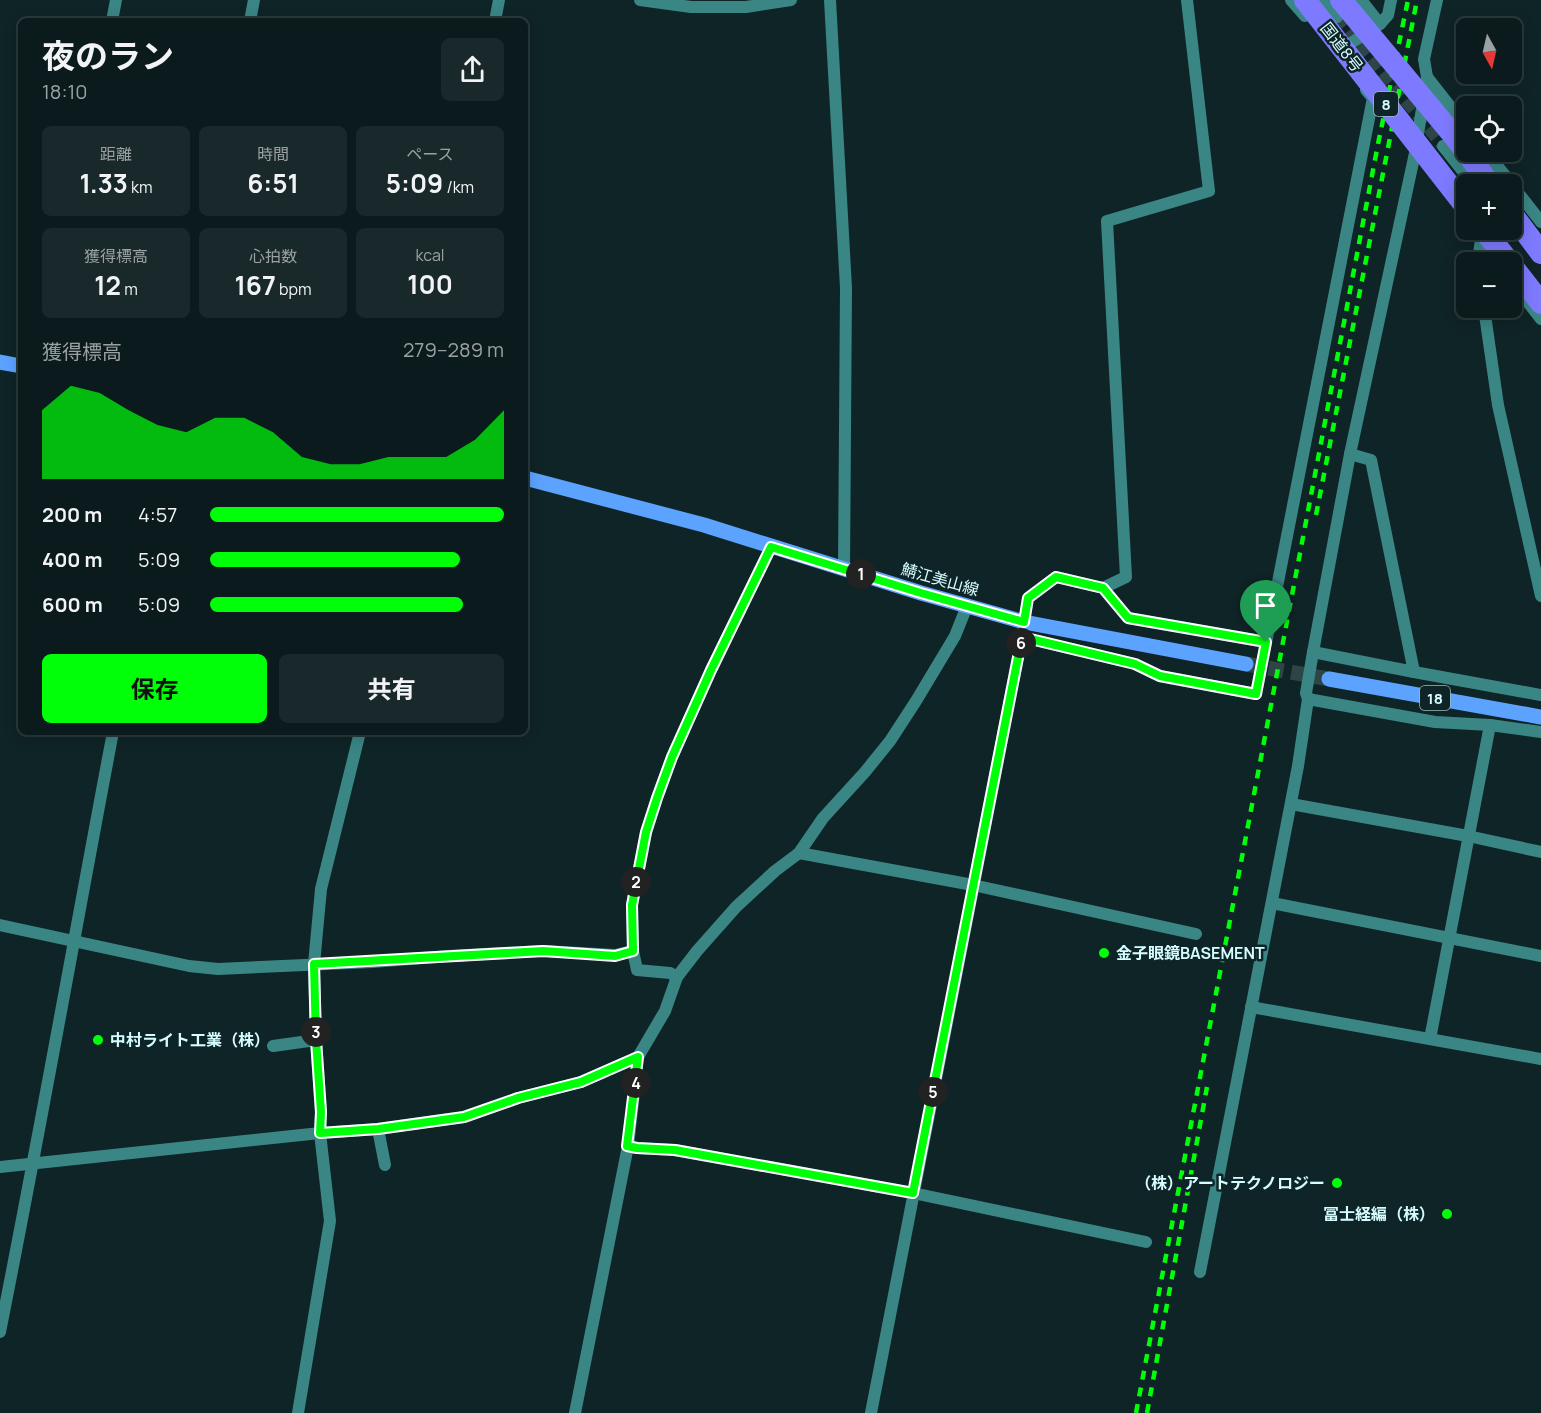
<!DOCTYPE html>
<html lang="ja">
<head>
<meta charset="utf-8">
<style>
  body { margin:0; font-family:Manrope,"Noto Sans JP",sans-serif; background:#19282a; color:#f1f3f6; height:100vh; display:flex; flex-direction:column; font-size:22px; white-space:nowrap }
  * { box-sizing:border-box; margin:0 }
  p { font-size:20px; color:#9aa1a4 }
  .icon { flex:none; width:33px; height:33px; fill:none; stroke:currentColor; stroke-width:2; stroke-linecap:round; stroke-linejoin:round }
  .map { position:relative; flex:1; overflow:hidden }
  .details { position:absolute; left:18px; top:18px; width:510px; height:717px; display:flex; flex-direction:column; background:#0b1b1d; border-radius:9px; box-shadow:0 3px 15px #0003,0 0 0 2px #2b393b }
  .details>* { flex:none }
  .needle { width:39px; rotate:172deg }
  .buttons { position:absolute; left:1456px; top:18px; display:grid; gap:12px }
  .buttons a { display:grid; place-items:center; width:66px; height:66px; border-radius:9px; background:#0b1b1d; box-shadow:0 3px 15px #0003,0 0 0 2px #2b393b; font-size:30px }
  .pin { position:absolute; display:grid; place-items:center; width:51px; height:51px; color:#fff; margin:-62px -26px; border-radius:50% 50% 50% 0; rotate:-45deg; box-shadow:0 0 6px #0007 }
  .pin .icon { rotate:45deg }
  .km { position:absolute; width:30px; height:30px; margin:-15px; border-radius:50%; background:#222; color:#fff; font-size:16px; line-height:30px; text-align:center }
  .round { display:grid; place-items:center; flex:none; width:63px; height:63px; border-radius:9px; background:#19282a }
  .summary { display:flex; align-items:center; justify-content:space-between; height:102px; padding:0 24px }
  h1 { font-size:33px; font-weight:700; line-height:45px }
  .stats { display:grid; grid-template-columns:repeat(3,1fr); gap:9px; height:102px; padding:6px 24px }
  .stats div { display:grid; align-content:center; border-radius:9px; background:#19282a; text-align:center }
  .stats b { font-size:26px; font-weight:700 }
  .stats small { font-size:16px; font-weight:400 }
  .stats p { font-size:16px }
  .chart { height:168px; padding:12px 24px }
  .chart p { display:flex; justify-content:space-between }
  .chart svg { width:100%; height:108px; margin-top:6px; fill:#01ff0a; opacity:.7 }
  .primary-button { display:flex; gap:12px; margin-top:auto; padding:12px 24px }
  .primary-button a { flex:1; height:69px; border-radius:9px; background:#01ff0a; color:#111; font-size:24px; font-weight:700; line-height:69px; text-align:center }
  .primary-button a+a { background:#19282a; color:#f1f3f6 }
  ul { padding:0 24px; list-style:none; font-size:20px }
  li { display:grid; grid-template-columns:96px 72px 1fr; align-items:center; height:45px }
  li i { height:15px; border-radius:8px; background:#01ff0a }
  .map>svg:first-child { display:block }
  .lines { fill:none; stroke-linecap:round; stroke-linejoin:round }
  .tertiary-tunnel { stroke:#2d4547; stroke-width:12; stroke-dasharray:12 6; stroke-linecap:butt }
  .primary-tunnel { stroke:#2d4547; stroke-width:15; stroke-dasharray:15 8; stroke-linecap:butt }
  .minor { stroke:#3a8684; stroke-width:12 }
  .tertiary { stroke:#3a8684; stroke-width:12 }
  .primary { stroke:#5ca3ff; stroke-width:15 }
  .trunk { stroke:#7e7aff; stroke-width:22 }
  .rail { stroke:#01ff0a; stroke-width:4.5; stroke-dasharray:9 8; stroke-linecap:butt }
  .trunk-bridge { stroke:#7e7aff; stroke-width:22 }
  .route-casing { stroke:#fff; stroke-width:12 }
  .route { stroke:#01ff0a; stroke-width:8 }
  .poi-dot { fill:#01ff0a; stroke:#0f2427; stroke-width:2 }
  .labels { text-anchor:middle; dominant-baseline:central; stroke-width:5; stroke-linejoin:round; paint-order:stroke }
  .shield { fill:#0f2427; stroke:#9abcbe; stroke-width:1.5 }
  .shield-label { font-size:15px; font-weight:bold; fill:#d5fdff }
  .street-label { font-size:16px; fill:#d5fdff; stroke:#0f2427 }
  .poi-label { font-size:16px; font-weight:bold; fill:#d5fdff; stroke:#0f2427; text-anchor:start }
</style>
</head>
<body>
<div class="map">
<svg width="1541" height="1413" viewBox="0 0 1541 1413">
  <rect width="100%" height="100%" fill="#0f2427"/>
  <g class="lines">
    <polyline class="tertiary-tunnel" points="1337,17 1443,146"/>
    <polyline class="primary-tunnel" points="1246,664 1329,679"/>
    <g class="minor">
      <polyline points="640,0 691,7 746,7 791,0"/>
      <polyline points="830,0 846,288 844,569"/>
      <polyline points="1291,0 1305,16"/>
      <polyline points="250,21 254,0"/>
      <polyline points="495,21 499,0"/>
      <polyline points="1339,51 1380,24 1388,15 1391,0"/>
      <polyline points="1478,262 1481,239 1487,230"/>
      <polyline points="1484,308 1498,405 1541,596"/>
      <polyline points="1350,454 1371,460 1414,672 1541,695"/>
      <polyline points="1103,588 1126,577 1107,221 1209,191 1187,0"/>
      <polyline points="1313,652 1350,454 1415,153 1427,77 1424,59 1437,0"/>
      <polyline points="1256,694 1373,98 1366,90"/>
      <polyline points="1308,699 1435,722 1490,725 1541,732"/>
      <polyline points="1291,804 1468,836 1541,852"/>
      <polyline points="799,853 973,885 1196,934"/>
      <polyline points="1272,903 1541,956"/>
      <polyline points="0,925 189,966 218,969 372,962 448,956 543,951 615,955 633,951"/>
      <polyline points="677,977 670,973 637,970 633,951 632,905 646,833 657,798 672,757 711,670 771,547"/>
      <polyline points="1251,1007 1541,1059"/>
      <polyline points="1430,1039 1490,725"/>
      <polyline points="273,1046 316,1040"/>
      <polyline points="378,1129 385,1165"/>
      <polyline points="628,1146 637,1148 675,1150 913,1193 1146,1242"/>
      <polyline points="0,1167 320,1133 378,1129 464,1117 518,1098 581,1082 638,1057"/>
      <path d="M0,1332C40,1132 75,932 113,732"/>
      <polyline points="298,1413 330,1221 320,1133 321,1112 316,1040 314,964 321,889 360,732"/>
      <polyline points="575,1413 628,1146 638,1057 665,1011 677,977 697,951 736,907 775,871 799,853 823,818 865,772 890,741 916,701 955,636 967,606"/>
    </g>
    <g class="tertiary">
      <polyline points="1323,0 1337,17"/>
      <polyline points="1361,0 1380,24"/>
      <polyline points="112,21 116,0"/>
      <polyline points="1427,77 1467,128"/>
      <polyline points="1443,146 1473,184"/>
      <polyline points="1486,152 1512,184"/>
      <polyline points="1512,185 1541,222"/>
      <polyline points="1527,301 1541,319"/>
      <polyline points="1022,637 1135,664 1159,676 1256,694"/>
      <polyline points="1200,1272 1298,766 1308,699 1306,693 1313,652 1414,672"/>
      <polyline points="871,1413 1022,637 1028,598 1056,577 1103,588 1128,618 1266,642"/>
    </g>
    <g class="primary">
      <polyline points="0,362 21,366"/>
      <polyline points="525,478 704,525 921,593 1024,622 1246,664"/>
      <polyline points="1329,679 1541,717"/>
    </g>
    <g class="trunk">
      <polyline points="1512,214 1541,253"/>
      <polyline points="1512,266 1541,303"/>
    </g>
    <g class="rail">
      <polyline points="1316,515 1417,0"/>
      <polyline points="1136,1413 1378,144 1408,0"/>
      <polyline points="1147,1413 1207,1087"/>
    </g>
    <g class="trunk-bridge">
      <polyline points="1305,0 1467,208"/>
      <polyline points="1341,0 1454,136 1490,184"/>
      <polyline points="1484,230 1509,262"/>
    </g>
  </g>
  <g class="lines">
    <defs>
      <polygon id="route" points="771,547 921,593 1024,622 1028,598 1056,577 1103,588 1128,618 1266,642 1256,694 1160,676 1135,664 1022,637 913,1193 675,1150 637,1148 627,1146 638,1057 581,1082 518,1098 464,1117 378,1129 320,1133 321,1112 316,1040 314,964 543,951 615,956 633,951 632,905 646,832 657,798 672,757 711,670"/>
    </defs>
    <use href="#route" class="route-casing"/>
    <use href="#route" class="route"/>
  </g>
  <g class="poi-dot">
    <circle cx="1104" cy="953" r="6"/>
    <circle cx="98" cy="1040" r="6"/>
    <circle cx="1337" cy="1183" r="6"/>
    <circle cx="1447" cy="1214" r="6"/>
  </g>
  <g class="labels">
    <g class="shield">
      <rect x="1374" y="92" width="24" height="24" rx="4.5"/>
      <rect x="1420" y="686" width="30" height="24" rx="4.5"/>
    </g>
    <g class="shield-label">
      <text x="1386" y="104">8</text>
      <text x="1435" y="698">18</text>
    </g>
    <g class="street-label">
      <text transform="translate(1342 47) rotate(52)">国道8号</text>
      <text transform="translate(940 579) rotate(16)">鯖江美山線</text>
    </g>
    <g class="poi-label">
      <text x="1116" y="953">金子眼鏡BASEMENT</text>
      <text x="110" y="1040">中村ライト工業（株）</text>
      <text x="1325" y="1183" text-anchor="end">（株）アートテクノロジー</text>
      <text x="1435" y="1214" text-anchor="end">冨士経編（株）</text>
    </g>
  </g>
</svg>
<div class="buttons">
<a><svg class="needle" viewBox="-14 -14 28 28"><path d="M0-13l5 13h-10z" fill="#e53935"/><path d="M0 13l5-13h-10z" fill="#9aa1a4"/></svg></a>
<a><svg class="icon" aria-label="locate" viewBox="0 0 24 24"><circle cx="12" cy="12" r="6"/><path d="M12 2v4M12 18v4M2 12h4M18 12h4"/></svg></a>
<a>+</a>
<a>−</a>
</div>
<div class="pin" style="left:1266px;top:642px;background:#1e9e55"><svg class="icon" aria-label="arrive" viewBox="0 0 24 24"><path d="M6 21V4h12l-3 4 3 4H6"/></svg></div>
<b class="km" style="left:861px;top:574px">1</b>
<b class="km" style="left:636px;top:882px">2</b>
<b class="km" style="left:316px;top:1032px">3</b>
<b class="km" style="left:636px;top:1083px">4</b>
<b class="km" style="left:933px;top:1092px">5</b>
<b class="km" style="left:1021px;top:643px">6</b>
<section class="details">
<div class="summary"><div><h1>夜のラン</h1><p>18:10</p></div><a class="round"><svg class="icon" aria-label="share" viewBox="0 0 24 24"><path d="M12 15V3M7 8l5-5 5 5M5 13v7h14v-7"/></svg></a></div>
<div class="stats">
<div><p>距離</p><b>1.33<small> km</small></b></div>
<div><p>時間</p><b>6:51</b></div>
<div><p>ペース</p><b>5:09<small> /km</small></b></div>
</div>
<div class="stats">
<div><p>獲得標高</p><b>12<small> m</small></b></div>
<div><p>心拍数</p><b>167<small> bpm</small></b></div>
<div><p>kcal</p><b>100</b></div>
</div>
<div class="chart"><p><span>獲得標高</span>279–289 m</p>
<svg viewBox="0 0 160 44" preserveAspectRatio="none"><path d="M0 44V16L10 6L20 9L30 16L40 22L50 25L60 19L70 19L80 25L90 35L100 38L110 38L120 35L130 35L140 35L150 28L160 16V44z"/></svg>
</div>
<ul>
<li><b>200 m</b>4:57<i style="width:100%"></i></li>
<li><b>400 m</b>5:09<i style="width:85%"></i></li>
<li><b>600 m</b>5:09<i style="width:86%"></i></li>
</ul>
<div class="primary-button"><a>保存</a><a>共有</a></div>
</section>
</div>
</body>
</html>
